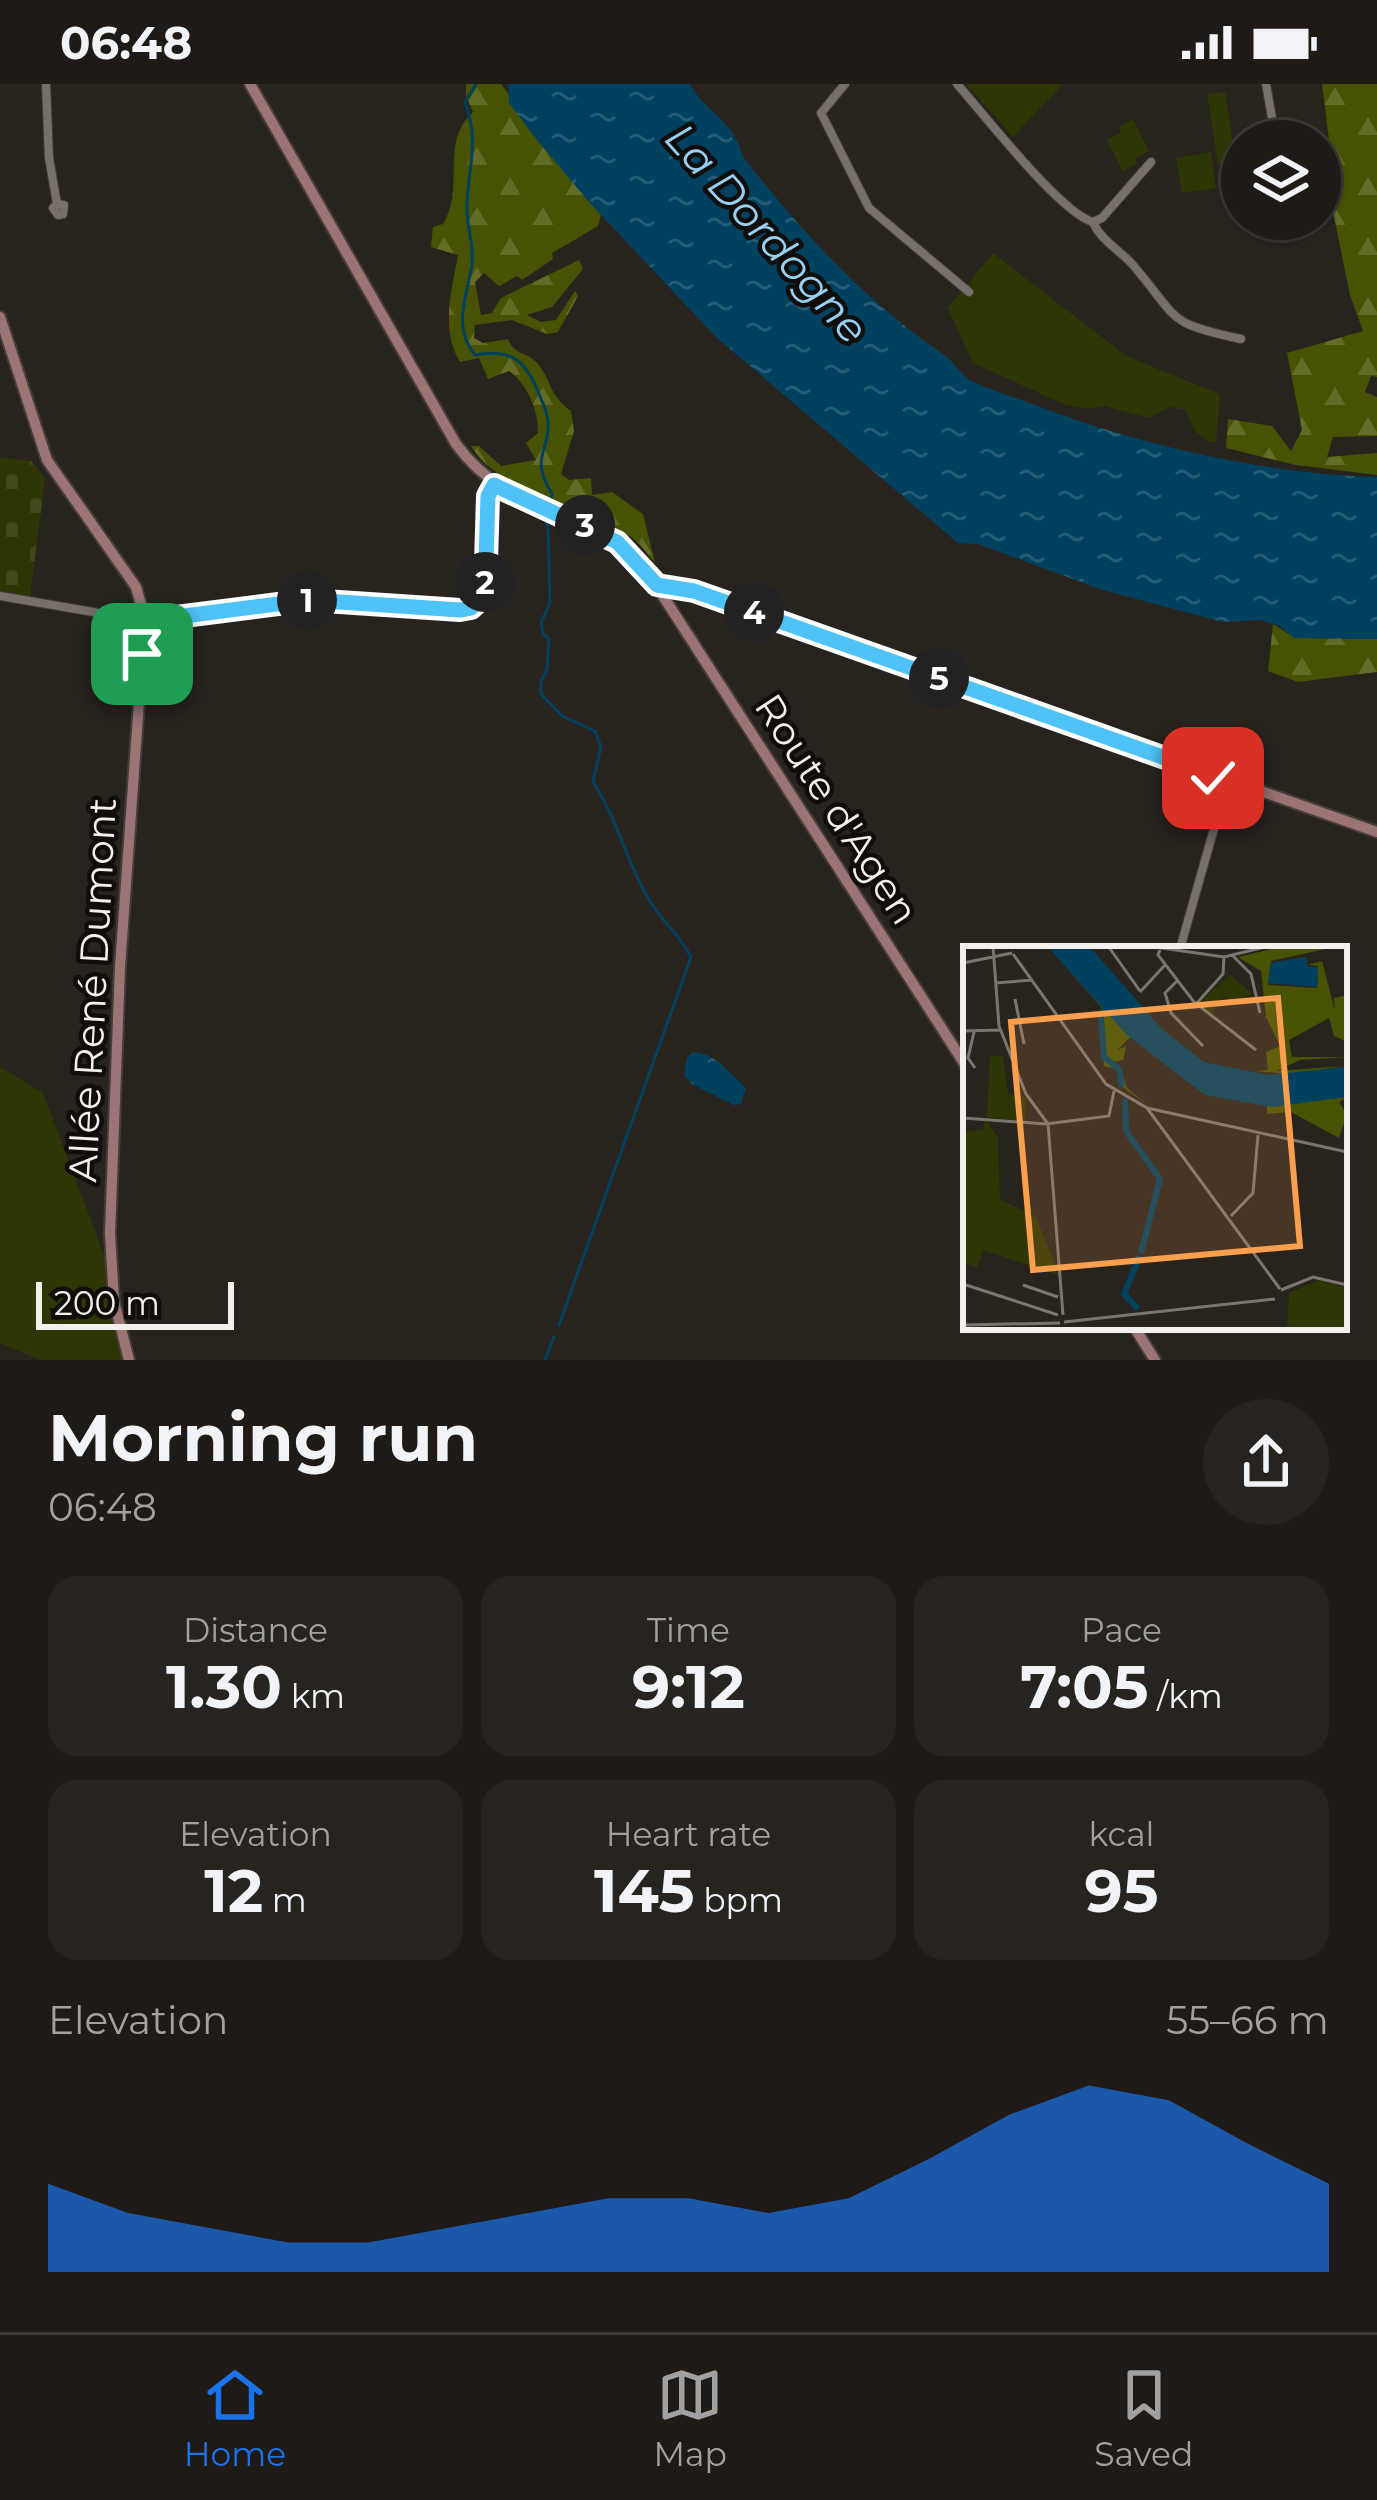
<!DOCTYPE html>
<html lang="en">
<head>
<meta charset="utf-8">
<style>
  body { margin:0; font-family:Montserrat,sans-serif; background:#27231f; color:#f1f3f6; height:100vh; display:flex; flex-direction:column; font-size:45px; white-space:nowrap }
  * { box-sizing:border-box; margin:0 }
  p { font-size:39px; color:#a1a1a1 }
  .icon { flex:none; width:66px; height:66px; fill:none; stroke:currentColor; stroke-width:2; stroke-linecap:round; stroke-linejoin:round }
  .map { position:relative; height:1276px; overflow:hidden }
  .side { display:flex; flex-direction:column; background:#1f1a16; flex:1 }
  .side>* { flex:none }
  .controls { position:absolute; left:1221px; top:36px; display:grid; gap:24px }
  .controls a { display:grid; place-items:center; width:120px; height:120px; border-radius:50%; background:#1f1a16; box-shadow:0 3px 9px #0004,0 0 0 3px #3c3835; font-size:60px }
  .scale { position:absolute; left:36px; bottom:30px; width:198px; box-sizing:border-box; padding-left:12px; border:6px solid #f3efec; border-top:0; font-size:33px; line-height:42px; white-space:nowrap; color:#f3efec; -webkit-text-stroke:9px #100d0b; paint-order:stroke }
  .pin { position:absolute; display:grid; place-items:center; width:102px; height:102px; color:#fff; margin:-51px; border-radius:24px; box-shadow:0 6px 18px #0006 }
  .km { position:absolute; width:60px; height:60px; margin:-30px; border-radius:50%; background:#222; color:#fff; font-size:33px; line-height:60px; text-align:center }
  .round { display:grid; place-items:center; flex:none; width:126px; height:126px; border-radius:63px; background:#27231f }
  .overview { display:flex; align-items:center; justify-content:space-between; height:204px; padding:0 48px }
  h1 { font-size:66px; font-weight:700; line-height:90px }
  .metrics { display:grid; grid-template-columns:repeat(3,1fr); gap:18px; height:204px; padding:12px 48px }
  .metrics div { display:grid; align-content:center; border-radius:30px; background:#27231f; text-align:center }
  .metrics b { font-size:60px; font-weight:700 }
  .metrics small { font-size:33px; font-weight:400 }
  .metrics p { font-size:33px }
  .chart { height:336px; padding:24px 48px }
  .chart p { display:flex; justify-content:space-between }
  .chart svg { width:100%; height:216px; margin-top:12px; fill:#1a73e8; opacity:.7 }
  .status { display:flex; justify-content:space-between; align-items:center; height:84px; padding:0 60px; background:#1f1a16; direction:ltr }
  .status svg { height:33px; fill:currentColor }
  .menu { display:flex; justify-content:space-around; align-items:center; height:168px; border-top:3px solid #3c3835; background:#1f1a16; font-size:33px; color:#a1a1a1 }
  .menu a { display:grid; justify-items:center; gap:6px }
  .menu .on { color:#1a73e8 }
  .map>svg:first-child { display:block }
  .grass { fill:#2e3603 }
  .forest { fill:url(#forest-firs) }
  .cemetery { fill:url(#cemetery-stones) }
  .water { fill:url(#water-ripples) }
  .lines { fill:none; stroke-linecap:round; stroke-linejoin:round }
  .stream { stroke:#00415f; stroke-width:3 }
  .street-casing { stroke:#443e3a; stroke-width:10 }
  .secondary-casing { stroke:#443e3a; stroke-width:14 }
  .street { stroke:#77706a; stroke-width:8 }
  .secondary { stroke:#9c7474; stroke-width:10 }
  .route-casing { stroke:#fff; stroke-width:24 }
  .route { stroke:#4fc3f7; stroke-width:15 }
  .labels { text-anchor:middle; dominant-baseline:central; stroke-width:9; stroke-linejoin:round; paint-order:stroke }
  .street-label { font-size:39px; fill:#f3efec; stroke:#100d0b }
  .water-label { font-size:42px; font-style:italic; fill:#97cff2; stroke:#100d0b }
  .inset-river { fill:none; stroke:#00415f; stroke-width:6 }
  .inset-road { fill:none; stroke:#7a7570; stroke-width:3 }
  .view { fill:#fa9f4e; fill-opacity:0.15; stroke:#fa9f4e; stroke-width:6 }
  .inset-edge { fill:none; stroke:#f3efec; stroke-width:6 }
</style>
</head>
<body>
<div class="status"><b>06:48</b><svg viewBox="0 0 49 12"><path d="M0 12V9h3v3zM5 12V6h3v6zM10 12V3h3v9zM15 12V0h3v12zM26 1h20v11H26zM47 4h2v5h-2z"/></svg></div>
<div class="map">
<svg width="1377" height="1276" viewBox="0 0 1377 1276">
  <defs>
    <pattern id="forest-firs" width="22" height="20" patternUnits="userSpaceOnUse" patternTransform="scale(3)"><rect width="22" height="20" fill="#475302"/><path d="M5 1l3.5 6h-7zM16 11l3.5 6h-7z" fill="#626c27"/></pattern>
    <pattern id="cemetery-stones" width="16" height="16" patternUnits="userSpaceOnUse" patternTransform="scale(3)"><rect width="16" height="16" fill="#2e3603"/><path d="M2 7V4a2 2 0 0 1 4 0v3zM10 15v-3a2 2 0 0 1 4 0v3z" fill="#424a1c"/></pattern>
    <pattern id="water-ripples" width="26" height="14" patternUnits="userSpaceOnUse" patternTransform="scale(3)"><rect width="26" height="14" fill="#00415f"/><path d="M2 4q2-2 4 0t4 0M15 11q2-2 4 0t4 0" fill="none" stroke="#265d76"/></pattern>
  </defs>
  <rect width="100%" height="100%" fill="#29231e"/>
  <g class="grass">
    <polygon points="966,0 1063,0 1013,53"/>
    <polygon points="1225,8 1236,77 1218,80 1207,10"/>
    <polygon points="1133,35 1149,67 1135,74 1137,80 1123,87 1107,56 1121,49 1119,43"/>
    <polygon points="1211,68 1216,104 1182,109 1176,74"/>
    <polygon points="993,169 1126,272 1220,310 1216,358 1208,358 1194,346 1186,326 1169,323 1149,334 1104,322 1088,325 1066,321 973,279 948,224"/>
    <polygon points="0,983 43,1009 110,1187 129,1276 40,1276 0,1259"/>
  </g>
  <g class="forest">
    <path d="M466,0H501L601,131L598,142L552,169L553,175L522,196L517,192L499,202L484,189L475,198L481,231L492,229L501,214L579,176L583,185L552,223L527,231L541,238L556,236L575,207L578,212L558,248L547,250L512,236L475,241L474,254L483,259L508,255C514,271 527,268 537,279C553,298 547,309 571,327L574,347L561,390L569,396L591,394L592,411L612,408L643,430L655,479C647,469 639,458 628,451C583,421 499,409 471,362H479L501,382L536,376L526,359L538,349C539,328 527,299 509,287L488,295L479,274L460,278C440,245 452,206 458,171L431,163L433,143L443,140C466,103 439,59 473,28L466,12Z"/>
    <polygon points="1322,0 1377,0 1377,293 1371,292 1365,308 1377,313 1377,352 1333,353 1327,373 1377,369 1377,391 1296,381 1226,364 1228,335 1272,342 1291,367 1302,346 1287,269 1363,247 1350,211 1330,113 1320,104 1320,84 1332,80"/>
    <polygon points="1273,540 1295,554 1377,555 1377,588 1298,598 1268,587"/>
  </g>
  <polygon class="cemetery" points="0,374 31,377 45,395 30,513 0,507"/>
  <g class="water">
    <path d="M508,0H690C706,30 732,33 743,73C804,150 863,215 944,271C954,278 960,290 970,296C988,306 1011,312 1030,319C1134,360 1264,390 1377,393V555L1294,554L1280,542L1260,536L1223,538L1103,506L978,460L958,459L716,253L589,118L537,56L509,19Z"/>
    <path d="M693,968C717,970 729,989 746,1004L741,1020L734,1021L692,1000L684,991L687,974Z"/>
  </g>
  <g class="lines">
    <g class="stream">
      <path d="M476,0L465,18C480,60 468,80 467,122C466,140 474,161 472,179C468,212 451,241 475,271C512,264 526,277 539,310C543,319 547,327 548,337C550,370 529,371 552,410L550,418"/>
      <path d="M544,431L548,443L550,519L541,539L543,550L549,555L547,586L541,597V610L562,632L595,647L601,663L593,698C618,735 627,781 651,819C664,840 678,848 691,873L559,1241"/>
      <polyline points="545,1276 554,1253"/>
    </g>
    <defs>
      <g id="street">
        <polyline points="46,0 49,74 57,120 53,124 58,131 63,130 64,121 57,120"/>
        <polyline points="845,0 821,29 869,124 969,208"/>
        <path d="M957,0C984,30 1060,129 1093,138C1101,157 1120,166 1133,181C1180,236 1165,239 1241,255"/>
        <polyline points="1266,0 1276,57"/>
        <polyline points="1093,138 1102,134 1151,78"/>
        <polyline points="0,512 145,537 309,516 471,524 485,511 487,420 494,402"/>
        <polyline points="1180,865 1215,741 1213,691"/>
      </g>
      <g id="secondary">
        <path d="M250,0L456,360C510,434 585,421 643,481L966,982"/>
        <polyline points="0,233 47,376 136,503 145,534 120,883 110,1149 114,1217 129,1276"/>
        <polyline points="657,501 694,507 1377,748"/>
        <polyline points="1134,1243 1155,1276"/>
      </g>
    </defs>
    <use href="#street" class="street-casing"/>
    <use href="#secondary" class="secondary-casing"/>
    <use href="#street" class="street"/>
    <use href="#secondary" class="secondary"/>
  </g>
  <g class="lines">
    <defs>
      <polyline id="route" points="142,570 145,537 309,516 460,526 471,524 485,511 488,412 494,401 617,458 657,501 694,507 1213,691 1213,694"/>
    </defs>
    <use href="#route" class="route-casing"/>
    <use href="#route" class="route"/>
  </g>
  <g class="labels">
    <g class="street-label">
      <text transform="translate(837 725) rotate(57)">Route d'Agen</text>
      <text transform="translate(92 906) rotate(-87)">Allée René Dumont</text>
    </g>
    <g class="water-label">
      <text transform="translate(767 149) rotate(48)">La Dordogne</text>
    </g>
  </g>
  <g transform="translate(963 862)">
    <rect width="384" height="384" fill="#29231e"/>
    <path d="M267,29L290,48L268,57L260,51L246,69L234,58ZM22,173L35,191L37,253L73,271L96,329L20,304L14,322L0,317V186L20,184ZM356,334L384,342V384H324L326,347Z" fill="#2e3603"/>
    <path d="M322,0H376L308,15L305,39L354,42L355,20L345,19L359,15L372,65L371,52L384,49V96L371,90L366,72L326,94L329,111H384L337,114L313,125L384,120L326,128L292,125L305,124L303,106L317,100L303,71L298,25L275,11ZM101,20L167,91L154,104L163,100L160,114L144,117L157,121L164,142L183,158L158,140L153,123L141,120L138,61ZM384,151L376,156L384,168L376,192L328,166L304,168V159Z" fill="#475302"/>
    <path d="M27,110H40L45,148L63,152L62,175L24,171Z" fill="#2e3603"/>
    <path d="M84,0H126L199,83L241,116L305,129L384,121V151L309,161L242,149L164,89ZM343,11L345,21H355L354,41L305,37L308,17Z" fill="#00415f"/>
    <path class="inset-river" d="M146,57L138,71L141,111L156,123L159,141M162,153L163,185L197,233L178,307M175,363L161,348L177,310"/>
    <path class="inset-road" d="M30,0L36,80L63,148L85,178M145,0L177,45M185,0L261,11L306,0M198,1L195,9L231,56L293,104M50,8L143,138L184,162L317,343M270,10L288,28L297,67M0,17L49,7M214,35L202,47L208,67L240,100M32,37L70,34M177,46L202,19M52,53L61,98M233,58L260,28L261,11M0,85L37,84M11,86L5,112L12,122M184,162L384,206M0,172L83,178L146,170L151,145M85,178L100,369M268,270L290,247L295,189M0,338L95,369M60,339L95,351M318,344L350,331L384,339M101,376L312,353M0,379L97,377"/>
    <path class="view" d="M315,52L337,300L70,324L48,76Z"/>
    <rect width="384" height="384" class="inset-edge"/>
  </g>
</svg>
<div class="controls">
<a><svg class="icon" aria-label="layers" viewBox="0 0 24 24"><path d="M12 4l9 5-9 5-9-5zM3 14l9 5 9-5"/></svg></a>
</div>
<div class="scale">200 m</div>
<div class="pin" style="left:142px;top:570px;background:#1e9e55"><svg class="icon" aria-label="arrive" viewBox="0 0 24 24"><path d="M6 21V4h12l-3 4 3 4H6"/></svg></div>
<div class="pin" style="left:1213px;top:694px;background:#d93025"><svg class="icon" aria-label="check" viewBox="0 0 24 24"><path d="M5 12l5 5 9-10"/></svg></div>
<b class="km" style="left:307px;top:516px">1</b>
<b class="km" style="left:485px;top:498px">2</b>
<b class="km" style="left:585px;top:441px">3</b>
<b class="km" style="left:754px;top:528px">4</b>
<b class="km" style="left:939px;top:594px">5</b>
</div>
<section class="side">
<div class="overview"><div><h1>Morning run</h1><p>06:48</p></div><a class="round"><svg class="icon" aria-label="share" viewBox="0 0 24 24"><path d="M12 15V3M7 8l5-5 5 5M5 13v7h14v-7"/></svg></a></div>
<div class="metrics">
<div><p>Distance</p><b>1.30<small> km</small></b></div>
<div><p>Time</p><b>9:12</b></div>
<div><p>Pace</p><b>7:05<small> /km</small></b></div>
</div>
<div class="metrics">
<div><p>Elevation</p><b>12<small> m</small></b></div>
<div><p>Heart rate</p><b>145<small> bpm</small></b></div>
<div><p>kcal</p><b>95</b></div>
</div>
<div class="chart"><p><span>Elevation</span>55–66 m</p>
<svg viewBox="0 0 160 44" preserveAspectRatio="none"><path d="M0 44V26L10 32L20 35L30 38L40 38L50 35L60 32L70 29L80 29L90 32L100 29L110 21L120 12L130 6L140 9L150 18L160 26V44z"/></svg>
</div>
</section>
<nav class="menu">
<a class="on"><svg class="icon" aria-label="home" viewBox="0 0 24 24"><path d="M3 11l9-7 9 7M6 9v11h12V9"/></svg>Home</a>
<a><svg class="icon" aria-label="map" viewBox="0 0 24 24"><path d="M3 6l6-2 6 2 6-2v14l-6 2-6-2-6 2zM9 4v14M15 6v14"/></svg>Map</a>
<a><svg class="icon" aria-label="saved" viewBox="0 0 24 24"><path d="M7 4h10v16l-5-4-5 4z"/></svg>Saved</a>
</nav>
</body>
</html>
